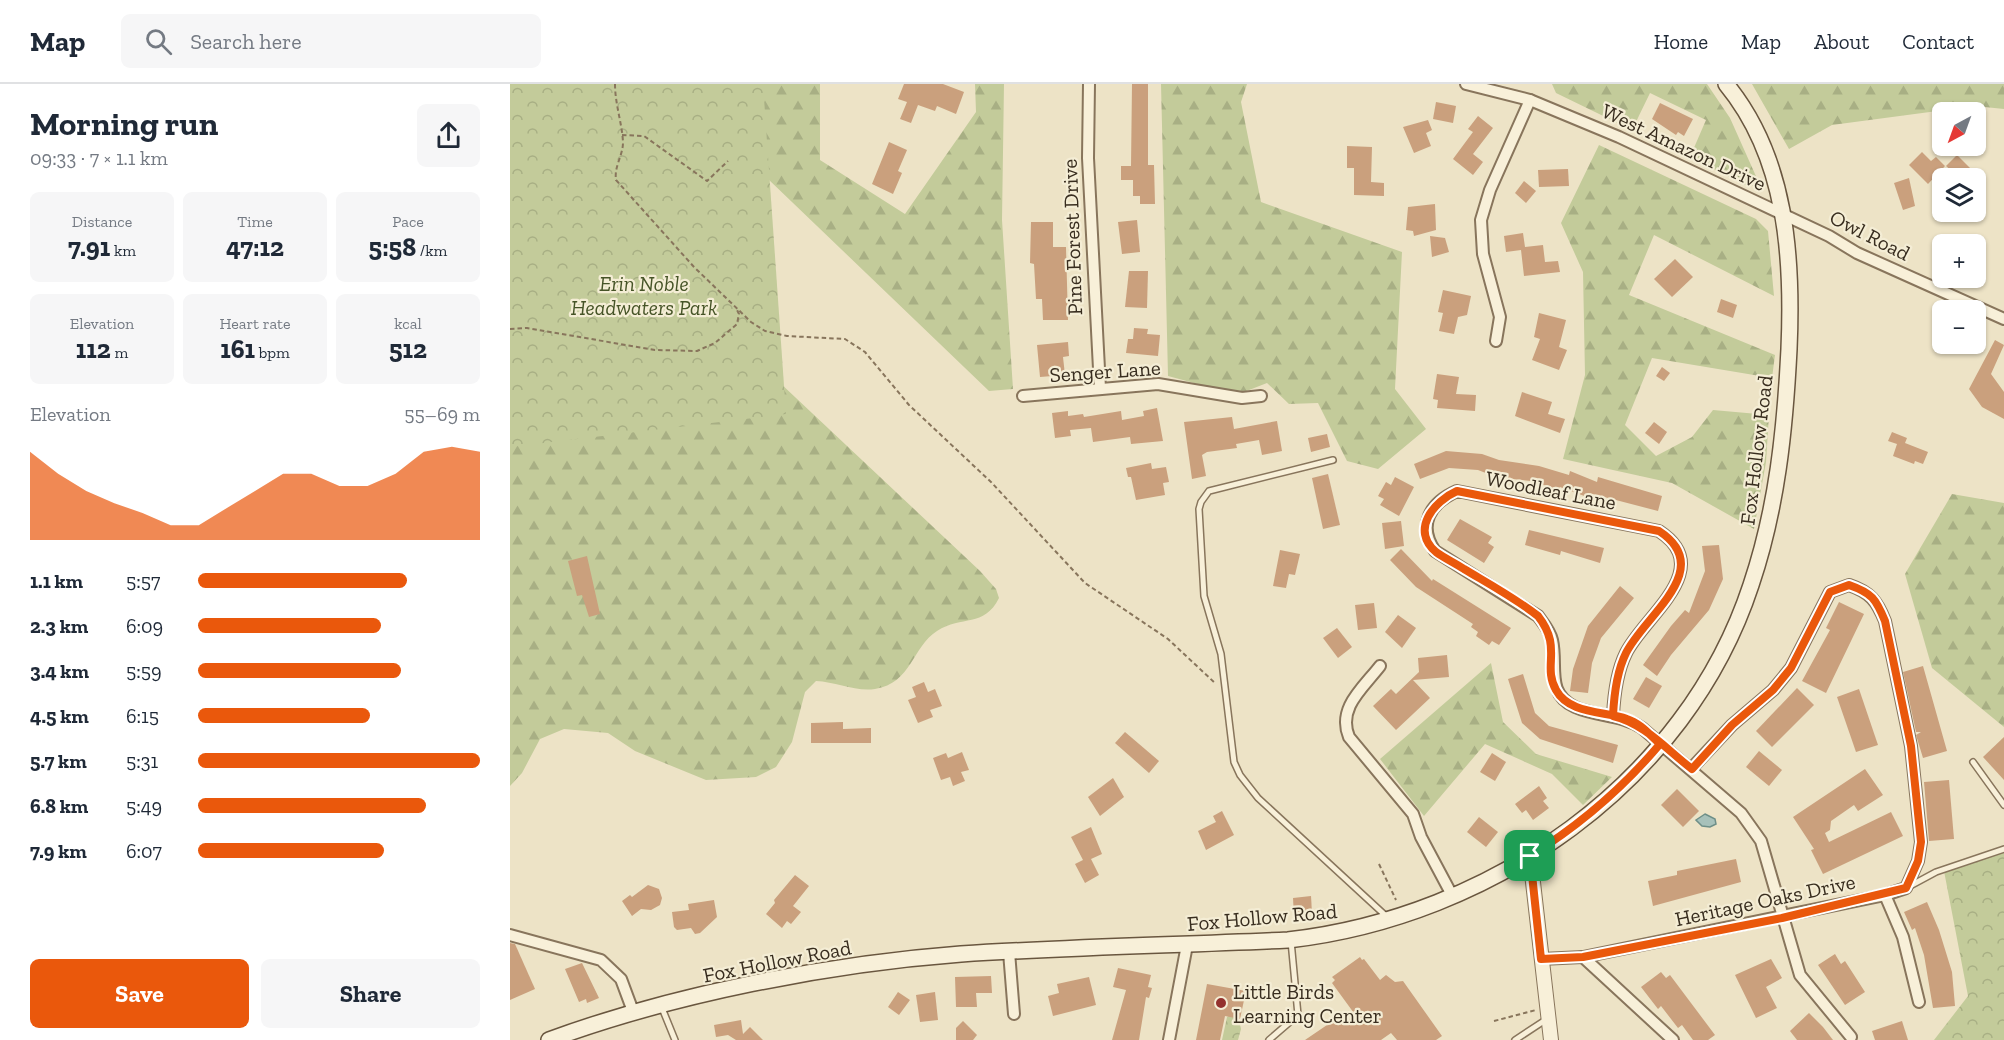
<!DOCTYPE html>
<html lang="en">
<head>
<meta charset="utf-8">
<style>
  body { margin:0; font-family:"Zilla Slab",serif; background:#f6f6f7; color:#1f2937; height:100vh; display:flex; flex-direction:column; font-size:22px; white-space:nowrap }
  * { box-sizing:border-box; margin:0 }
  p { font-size:20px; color:#747a83 }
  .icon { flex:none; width:33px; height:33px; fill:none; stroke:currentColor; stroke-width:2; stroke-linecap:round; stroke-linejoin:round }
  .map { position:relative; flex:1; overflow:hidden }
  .side { display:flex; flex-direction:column; background:#fff; width:510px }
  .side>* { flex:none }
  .needle { width:39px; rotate:221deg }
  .tools { position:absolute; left:1422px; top:18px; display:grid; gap:12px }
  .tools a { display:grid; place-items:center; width:54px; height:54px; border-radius:9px; background:#fff; box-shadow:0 2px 4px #0004; font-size:30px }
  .pin { position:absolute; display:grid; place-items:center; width:51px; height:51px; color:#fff; margin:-26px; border-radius:12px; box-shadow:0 3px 9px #0006 }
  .round { display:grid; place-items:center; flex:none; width:63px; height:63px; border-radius:9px; background:#f6f6f7 }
  .headline { display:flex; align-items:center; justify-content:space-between; height:102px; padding:0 30px }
  h1 { font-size:33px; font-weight:700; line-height:45px }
  .stats { display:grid; grid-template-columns:repeat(3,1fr); gap:9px; height:102px; padding:6px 30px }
  .stats div { display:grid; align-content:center; border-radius:9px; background:#f6f6f7; text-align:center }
  .stats b { font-size:26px; font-weight:700 }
  .stats small { font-size:16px; font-weight:400 }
  .stats p { font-size:16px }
  .chart { height:168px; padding:12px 30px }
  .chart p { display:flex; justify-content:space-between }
  .chart svg { width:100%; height:108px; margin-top:6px; fill:#ea580c; opacity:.7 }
  .action { display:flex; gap:12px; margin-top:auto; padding:12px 30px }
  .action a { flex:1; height:69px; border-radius:9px; background:#ea580c; color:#fff; font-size:24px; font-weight:700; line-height:69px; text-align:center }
  .action a+a { background:#f6f6f7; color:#1f2937 }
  ul { padding:0 30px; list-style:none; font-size:20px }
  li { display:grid; grid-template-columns:96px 72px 1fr; align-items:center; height:45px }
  li i { height:15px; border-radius:8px; background:#ea580c }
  header { display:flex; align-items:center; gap:36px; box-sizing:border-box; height:84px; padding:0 30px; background:#fff; border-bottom:2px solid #e0e1e3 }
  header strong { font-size:28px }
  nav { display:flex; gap:33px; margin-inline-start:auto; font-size:21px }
  .search { width:420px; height:54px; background:#f6f6f7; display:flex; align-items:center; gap:15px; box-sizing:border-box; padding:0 21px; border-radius:9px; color:#747a83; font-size:22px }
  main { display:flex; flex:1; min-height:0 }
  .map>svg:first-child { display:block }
  .forest { fill:url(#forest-firs) }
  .park { fill:url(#park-crowns) }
  .water { fill:url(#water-ripples); stroke:#6e8f88; stroke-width:1.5 }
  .building { fill:#caa07d }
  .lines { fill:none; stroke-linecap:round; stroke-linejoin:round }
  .service-casing { stroke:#88755c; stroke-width:8 }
  .minor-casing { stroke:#88755c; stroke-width:14 }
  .tertiary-casing { stroke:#88755c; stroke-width:16 }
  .secondary-casing { stroke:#69563f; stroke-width:18 }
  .path { stroke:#88755c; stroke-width:2; stroke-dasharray:4.5 3; stroke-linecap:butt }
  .service { stroke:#f8f0d9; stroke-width:5 }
  .minor { stroke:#f8f0d9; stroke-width:10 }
  .tertiary { stroke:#f8f0d9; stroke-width:14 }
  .secondary { stroke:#f8f0d9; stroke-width:15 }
  .route-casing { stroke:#fff; stroke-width:12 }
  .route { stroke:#ea580c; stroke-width:8 }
  .poi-dot { fill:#94322e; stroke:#f4edd5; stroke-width:2 }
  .labels { text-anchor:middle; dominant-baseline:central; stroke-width:4.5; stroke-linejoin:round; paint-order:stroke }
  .street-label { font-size:21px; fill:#382d1f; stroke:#f4edd5 }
  .park-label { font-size:21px; font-style:italic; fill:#465427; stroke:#f4edd5 }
  .poi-label { font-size:21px; fill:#382d1f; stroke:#f4edd5; text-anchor:start }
</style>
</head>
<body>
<header>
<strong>Map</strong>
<div class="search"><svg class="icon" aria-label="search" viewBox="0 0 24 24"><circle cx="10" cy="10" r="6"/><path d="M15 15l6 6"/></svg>Search here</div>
<nav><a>Home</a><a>Map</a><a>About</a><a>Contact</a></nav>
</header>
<main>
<section class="side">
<div class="headline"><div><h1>Morning run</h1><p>09:33 · 7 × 1.1 km</p></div><a class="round"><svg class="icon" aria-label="share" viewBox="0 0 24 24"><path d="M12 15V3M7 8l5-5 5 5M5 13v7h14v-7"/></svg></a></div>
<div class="stats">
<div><p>Distance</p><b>7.91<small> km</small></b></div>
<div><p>Time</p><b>47:12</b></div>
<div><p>Pace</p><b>5:58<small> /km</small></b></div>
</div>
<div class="stats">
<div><p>Elevation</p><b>112<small> m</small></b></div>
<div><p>Heart rate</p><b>161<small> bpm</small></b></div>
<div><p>kcal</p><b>512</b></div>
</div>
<div class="chart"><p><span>Elevation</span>55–69 m</p>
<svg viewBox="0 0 160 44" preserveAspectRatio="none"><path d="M0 44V8L10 17L20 24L30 29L40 33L50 38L60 38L70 31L80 24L90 17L100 17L110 22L120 22L130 17L140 8L150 6L160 8V44z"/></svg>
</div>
<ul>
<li><b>1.1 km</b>5:57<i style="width:74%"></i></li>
<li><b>2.3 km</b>6:09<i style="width:65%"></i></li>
<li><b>3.4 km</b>5:59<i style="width:72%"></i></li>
<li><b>4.5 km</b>6:15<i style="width:61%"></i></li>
<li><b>5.7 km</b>5:31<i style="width:100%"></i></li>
<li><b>6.8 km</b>5:49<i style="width:81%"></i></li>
<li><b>7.9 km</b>6:07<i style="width:66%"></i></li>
</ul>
<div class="action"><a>Save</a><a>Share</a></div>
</section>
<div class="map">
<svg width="1494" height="956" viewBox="0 0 1494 956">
  <defs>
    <pattern id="forest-firs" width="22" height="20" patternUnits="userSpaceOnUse" patternTransform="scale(1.5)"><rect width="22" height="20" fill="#c3cb9a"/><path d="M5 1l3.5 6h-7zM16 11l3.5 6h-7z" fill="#a8af84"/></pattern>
    <pattern id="park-crowns" width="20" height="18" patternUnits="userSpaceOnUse" patternTransform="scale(1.5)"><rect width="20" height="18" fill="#c3cb9a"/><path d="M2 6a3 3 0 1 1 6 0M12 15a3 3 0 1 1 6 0" fill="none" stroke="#a8af84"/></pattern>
    <pattern id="water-ripples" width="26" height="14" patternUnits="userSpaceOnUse" patternTransform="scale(1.5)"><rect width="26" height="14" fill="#a7c1ba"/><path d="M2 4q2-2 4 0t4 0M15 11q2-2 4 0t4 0" fill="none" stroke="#899d97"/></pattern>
  </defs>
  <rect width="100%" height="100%" fill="#ede3c6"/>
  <g class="forest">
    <polygon points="159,0 310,0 310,76 395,130 466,28 465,0 494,0 492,136 503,305 479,307"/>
    <polygon points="651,0 737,0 731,18 751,118 892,168 885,305 916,345 868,385 837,377 808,319 779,320 757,299 734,308 699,303 658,292"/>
    <polygon points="1042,0 1197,0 1220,34 1249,99 1239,103 1180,73 1196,36 1140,9 1122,46 1046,9"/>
    <polygon points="1242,0 1494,0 1494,25 1465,22 1322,41 1279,65"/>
    <polygon points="1089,61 1246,135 1258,147 1264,212 1144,151 1119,211 1265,271 1262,294 1142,274 1115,341 1146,372 1182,353 1203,326 1259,331 1256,378 1244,445 1162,399 1053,375 1075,291 1073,188 1051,139"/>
    <path d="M0,145L120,158L470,487L486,505L489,514C474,544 452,531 427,547C402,563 402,599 365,605C346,608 326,598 306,597L295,608L282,658L266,683L246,693L196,696L125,667L98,649L54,645L30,655L12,689L0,702Z"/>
    <polygon points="1442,410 1494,419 1494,643 1422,584 1395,490"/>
    <polygon points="981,579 993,638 1026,670 1102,693 1073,721 1042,690 975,660 914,732 870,675"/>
  </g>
  <g class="park">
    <polygon points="0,0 253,0 276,330 0,363"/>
    <polygon points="1494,768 1494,956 1424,956 1458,912 1434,787"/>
    <polygon points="722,930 728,932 731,945 728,956 712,956 717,933"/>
  </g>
  <polygon class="water" points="1195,730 1205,735 1206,740 1200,743 1192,742 1186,736"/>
  <g class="building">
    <polygon points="394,0 433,0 454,8 446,30 427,22 425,27 408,21 401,39 390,35 397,18 388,15"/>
    <polygon points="622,0 638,0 638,81 644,81 645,120 630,120 630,112 623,112 623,96 611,96 611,82 621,82"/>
    <polygon points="926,18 946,22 943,39 923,35"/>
    <polygon points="1150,19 1183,35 1174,52 1168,48 1166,51 1142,35"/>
    <polygon points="968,32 983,44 963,70 973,78 963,91 943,75 963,48 958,45"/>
    <polygon points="918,36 922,46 916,49 921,62 904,69 893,43"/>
    <polygon points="379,58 397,66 388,87 392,89 383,110 362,100"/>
    <polygon points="837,62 862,63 861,98 874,99 874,112 844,111 844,84 837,84"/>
    <polygon points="1412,68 1421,77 1426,73 1435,82 1418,100 1399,81"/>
    <polygon points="1447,71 1460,84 1450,94 1436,82"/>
    <polygon points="1058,85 1059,102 1029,103 1028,86"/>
    <polygon points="1399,94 1405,122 1393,126 1384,99"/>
    <polygon points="1014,97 1026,107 1016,119 1005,109"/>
    <polygon points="925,120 926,146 904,152 903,147 896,146 898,123"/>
    <polygon points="627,136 630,168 612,170 608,138"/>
    <polygon points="521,138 543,138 543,163 556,163 558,236 533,236 532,215 526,215 524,180 520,179"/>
    <polygon points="1013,149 1015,163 1033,161 1035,178 1048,177 1050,188 1014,192 1011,166 996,168 994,152"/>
    <polygon points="920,152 935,154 939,168 922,173"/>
    <polygon points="1165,175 1183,193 1162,213 1144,195"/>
    <polygon points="619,187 638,187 637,224 615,223"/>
    <polygon points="933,206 961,212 957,231 948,233 944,250 929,247 933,229 928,228"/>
    <polygon points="1211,215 1227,221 1223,234 1207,228"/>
    <polygon points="1029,229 1056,236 1049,263 1057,266 1049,286 1022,276 1030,255 1024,253"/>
    <polygon points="624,244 638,245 637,250 650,251 648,272 616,269 618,255 623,255"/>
    <polygon points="1485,256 1494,261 1481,290 1494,308 1494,335 1472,323 1459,305"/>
    <polygon points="558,258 559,272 553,273 555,291 530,293 527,261"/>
    <polygon points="1152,283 1160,289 1154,297 1146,292"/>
    <polygon points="927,290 949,293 946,310 966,311 965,327 927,324 928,316 923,315"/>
    <polygon points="1012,308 1042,318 1038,330 1055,335 1050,349 1005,332"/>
    <polygon points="647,324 653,357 621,360 620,353 583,358 581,344 560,346 561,352 545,354 542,329 558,327 558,332 573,330 574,333 611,327 612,336 634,332 633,327"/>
    <polygon points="722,333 724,345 767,337 772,367 752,371 749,356 726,360 727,364 697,368 692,371 696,392 682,395 674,338"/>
    <polygon points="1144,338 1157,348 1149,360 1135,349"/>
    <polygon points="1382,348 1397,354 1395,359 1418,368 1413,380 1405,377 1404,380 1383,372 1387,360 1378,357"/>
    <polygon points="817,350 820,363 801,368 798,354"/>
    <polygon points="936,367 972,370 989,376 1029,382 1059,391 1060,387 1087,398 1088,393 1152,412 1148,427 1079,409 1077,413 1050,403 1049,406 1021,397 986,393 968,386 939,384 910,395 904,380"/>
    <polygon points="641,379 642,385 656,383 659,398 653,399 655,411 626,416 621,393 618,393 616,384"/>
    <polygon points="818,390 830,441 813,445 802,394"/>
    <polygon points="885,393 904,403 889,432 870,421 874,415 868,412 876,398 881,401"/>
    <polygon points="950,435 982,453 978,459 984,463 974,479 937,456"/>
    <polygon points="891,437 894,462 875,465 872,439"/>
    <polygon points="1019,446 1094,464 1090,479 1051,467 1050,471 1015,461"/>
    <polygon points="1209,461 1213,495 1199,526 1161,571 1147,592 1133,581 1161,542 1175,526 1179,529 1195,487 1192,462"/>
    <polygon points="891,465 922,497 923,495 1001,544 989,561 982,557 979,561 966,552 968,548 961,543 963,540 906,503 880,476"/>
    <polygon points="770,466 790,470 785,491 779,490 776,504 763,502"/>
    <polygon points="77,472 90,530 79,533 72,511 67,512 58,477"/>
    <polygon points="1110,502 1124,514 1091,554 1082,579 1078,609 1060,607 1063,585 1078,542"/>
    <polygon points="1329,518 1354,530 1316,609 1292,597 1320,546 1316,544"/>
    <polygon points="864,519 867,544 848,546 845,521"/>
    <polygon points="888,531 906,544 892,564 875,548"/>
    <polygon points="827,544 842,563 828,574 813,554"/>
    <polygon points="937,571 939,593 903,596 920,614 886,646 863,622 881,605 886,610 909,588 908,574"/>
    <polygon points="1413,582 1437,667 1413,674 1406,651 1411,648 1406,648 1393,588"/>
    <polygon points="1013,590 1025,629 1039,642 1108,661 1103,679 1030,655 1012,639 998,595"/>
    <polygon points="1136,593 1152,602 1139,624 1123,615"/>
    <polygon points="414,598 418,608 425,605 432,622 420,626 423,633 408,639 398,616 406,613 402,603"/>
    <polygon points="1287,604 1304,621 1262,663 1246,647"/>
    <polygon points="1349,605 1368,661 1346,668 1327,613"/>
    <polygon points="333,638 333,645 361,644 361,659 301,659 301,639"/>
    <polygon points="615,648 649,677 639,689 605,659"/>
    <polygon points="1494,653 1494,696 1473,673"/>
    <polygon points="1249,667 1272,686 1259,702 1236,683"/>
    <polygon points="452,668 459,686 451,688 455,697 443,702 440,693 431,696 423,674 436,669 438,674"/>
    <polygon points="982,669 996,678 985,697 970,688"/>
    <polygon points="1355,685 1373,711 1348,727 1344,721 1321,737 1320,746 1315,749 1319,758 1381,728 1393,752 1313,790 1301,766 1304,765 1283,733"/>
    <polygon points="603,694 614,713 590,732 578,713"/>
    <polygon points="1439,696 1444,755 1419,757 1414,698"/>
    <polygon points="1029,702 1037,714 1033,717 1039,724 1023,736 1016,726 1012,729 1005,720"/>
    <polygon points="1167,705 1189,727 1173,743 1151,721"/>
    <polygon points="712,727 724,751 696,766 688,747 706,738 703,732"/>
    <polygon points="969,733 988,748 976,763 957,748"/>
    <polygon points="581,743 592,770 581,775 589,791 575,799 565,780 573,776 561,753"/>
    <polygon points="1226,775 1231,798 1143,822 1138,797 1167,791 1167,787"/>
    <polygon points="285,791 299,802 283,822 291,828 281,840 277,837 272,844 256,830 265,819 264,816"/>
    <polygon points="138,801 149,805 152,814 150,821 141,826 131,825 122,832 112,817 120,811 122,813"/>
    <polygon points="801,812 802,829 784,833 783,814"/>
    <polygon points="204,816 207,833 190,849 185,850 181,844 167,846 164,843 162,828 179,826 178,820"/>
    <polygon points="1417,818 1429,846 1442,888 1445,922 1423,924 1414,871 1405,844 1402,846 1394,828"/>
    <polygon points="0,859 5,860 25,905 0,916"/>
    <polygon points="1325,870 1331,880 1335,877 1355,908 1335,921 1308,881"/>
    <polygon points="850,873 852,876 854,875 870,896 876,891 885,898 893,897 932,952 926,956 887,956 881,949 871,956 795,956 817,941 822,933 849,936 822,899 825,896 822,893"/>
    <polygon points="1261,875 1272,894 1256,903 1267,924 1246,934 1225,891"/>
    <polygon points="72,879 89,914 77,919 76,915 69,918 55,885"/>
    <polygon points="608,884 641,891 638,903 642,904 639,914 636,913 629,956 602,956 616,906 603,903"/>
    <polygon points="1151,888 1156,894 1160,891 1205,951 1198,956 1183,956 1172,941 1168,944 1151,922 1148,925 1131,903"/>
    <polygon points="481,892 482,909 466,909 467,923 446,923 445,893"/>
    <polygon points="579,893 586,921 543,932 538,912 549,909 547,900"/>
    <polygon points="697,900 736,907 730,935 715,932 710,956 686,956"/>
    <polygon points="388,908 400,916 389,931 378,923"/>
    <polygon points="425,908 428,936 410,938 406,911"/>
    <polygon points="1299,929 1313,943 1323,956 1287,956 1280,947"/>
    <polygon points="231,936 233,950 240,943 253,956 226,956 218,951 206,953 204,941"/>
    <polygon points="453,937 467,951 463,956 446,956 446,944"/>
    <polygon points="1392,937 1398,956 1365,956 1362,947"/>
  </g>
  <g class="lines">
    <defs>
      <g id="service">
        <polyline points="823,376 699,407 691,418 689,425 694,512 711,570 724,678 730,691 748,714 876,832"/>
        <polyline points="1463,678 1494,721"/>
        <polyline points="1400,802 1426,788 1494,765"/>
        <polyline points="152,924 165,956"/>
        <polyline points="759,956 788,931 781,857"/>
        <polyline points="1005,956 1037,935"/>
      </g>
      <g id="minor">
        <polyline points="579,0 578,74 590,304"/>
        <polyline points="956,0 1020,16 1109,53 1319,152 1347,169 1494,235"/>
        <polyline points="986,257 990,233 973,170 971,136 980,106 1020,16"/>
        <polyline points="513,312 648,300 732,314 751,312"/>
        <path d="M870,582C853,604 827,624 839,653L903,730L911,753L943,813"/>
        <path d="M1103,632C1104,611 1107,587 1116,569C1134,532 1207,485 1149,447L947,407C920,419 907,441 925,467L1028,532C1034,540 1040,547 1042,556C1048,582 1035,609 1065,623C1087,633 1111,630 1132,644L1231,729L1251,757L1290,891L1341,953"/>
        <path d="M1181,685L1222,641L1263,606L1281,584L1320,508L1339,501C1360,508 1367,517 1375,537L1401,662L1411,758L1408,777L1396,804L1375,811"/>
        <polyline points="0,851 91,876 111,895 124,930"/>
        <polyline points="499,868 504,930"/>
        <polyline points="1073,873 1163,956"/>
        <polyline points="1031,875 1073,873 1375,811 1393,853 1409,918"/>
        <polyline points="659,956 677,861"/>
      </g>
      <polyline id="tertiary" points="1020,772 1041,956"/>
      <path id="secondary" d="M39,956C164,910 318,880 451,870C560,863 669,861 778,856C981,833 1176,699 1241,501C1267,424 1275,346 1279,265C1283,174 1277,74 1216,0"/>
    </defs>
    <use href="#service" class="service-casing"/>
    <use href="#minor" class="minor-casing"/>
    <use href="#tertiary" class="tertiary-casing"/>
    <use href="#secondary" class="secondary-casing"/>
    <g class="path">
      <path d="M105,0C105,20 112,39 113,58C113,72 104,82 106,96L184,183L241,238L255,247L277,252L335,255L355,268L399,321L481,398L575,499L658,555L705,599"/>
      <polyline points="112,51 134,52 197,97 218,77"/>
      <polyline points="0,245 17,244 145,266 187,267 205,259 227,240 229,230 226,224"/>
      <polyline points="869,780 886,816"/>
      <polyline points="984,937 1026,926"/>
    </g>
    <use href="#service" class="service"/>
    <use href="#minor" class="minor"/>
    <use href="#tertiary" class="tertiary"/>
    <use href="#secondary" class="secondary"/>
  </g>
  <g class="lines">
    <defs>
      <path id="route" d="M1020,772L1031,875L1073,873L1272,834L1396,804L1408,777L1411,758L1401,662L1375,537C1366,515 1362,509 1339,501L1320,508L1281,584L1263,606L1222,641L1182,685C1157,666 1134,639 1103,632C1104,611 1107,587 1116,569C1134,532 1207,485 1149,447L947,407C924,417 900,446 926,468C934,474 945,479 954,485C979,500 1005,514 1028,532C1053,564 1032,581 1046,606C1059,630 1094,627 1117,635C1130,639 1140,651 1150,660C1112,705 1070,741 1020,772"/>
    </defs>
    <use href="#route" class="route-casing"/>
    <use href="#route" class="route"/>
  </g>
  <circle class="poi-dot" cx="711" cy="919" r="6"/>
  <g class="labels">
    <g class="street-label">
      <text transform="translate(1174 63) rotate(25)">West Amazon Drive</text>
      <text transform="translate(1360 151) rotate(27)">Owl Road</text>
      <text transform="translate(562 153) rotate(-92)">Pine Forest Drive</text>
      <text transform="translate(595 287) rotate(-4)">Senger Lane</text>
      <text transform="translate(1246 366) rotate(-83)">Fox Hollow Road</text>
      <text transform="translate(1041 406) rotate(11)">Woodleaf Lane</text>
      <text transform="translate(1255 816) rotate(-12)">Heritage Oaks Drive</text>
      <text transform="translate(752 833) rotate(-5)">Fox Hollow Road</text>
      <text transform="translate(267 877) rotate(-11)">Fox Hollow Road</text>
    </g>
    <g class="park-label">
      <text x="134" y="199">Erin Noble<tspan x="134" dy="24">Headwaters Park</tspan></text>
    </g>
    <g class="poi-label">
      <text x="723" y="907">Little Birds<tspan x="723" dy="24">Learning Center</tspan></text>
    </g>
  </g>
</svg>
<div class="tools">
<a><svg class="needle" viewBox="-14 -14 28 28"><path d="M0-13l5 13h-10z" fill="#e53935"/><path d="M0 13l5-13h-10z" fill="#747a83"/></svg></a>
<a><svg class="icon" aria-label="layers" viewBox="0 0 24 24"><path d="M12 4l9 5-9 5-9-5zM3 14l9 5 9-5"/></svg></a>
<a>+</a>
<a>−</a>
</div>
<div class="pin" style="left:1020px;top:772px;background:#1e9e55"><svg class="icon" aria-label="arrive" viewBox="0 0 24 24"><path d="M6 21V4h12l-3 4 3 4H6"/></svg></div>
</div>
</main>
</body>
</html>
